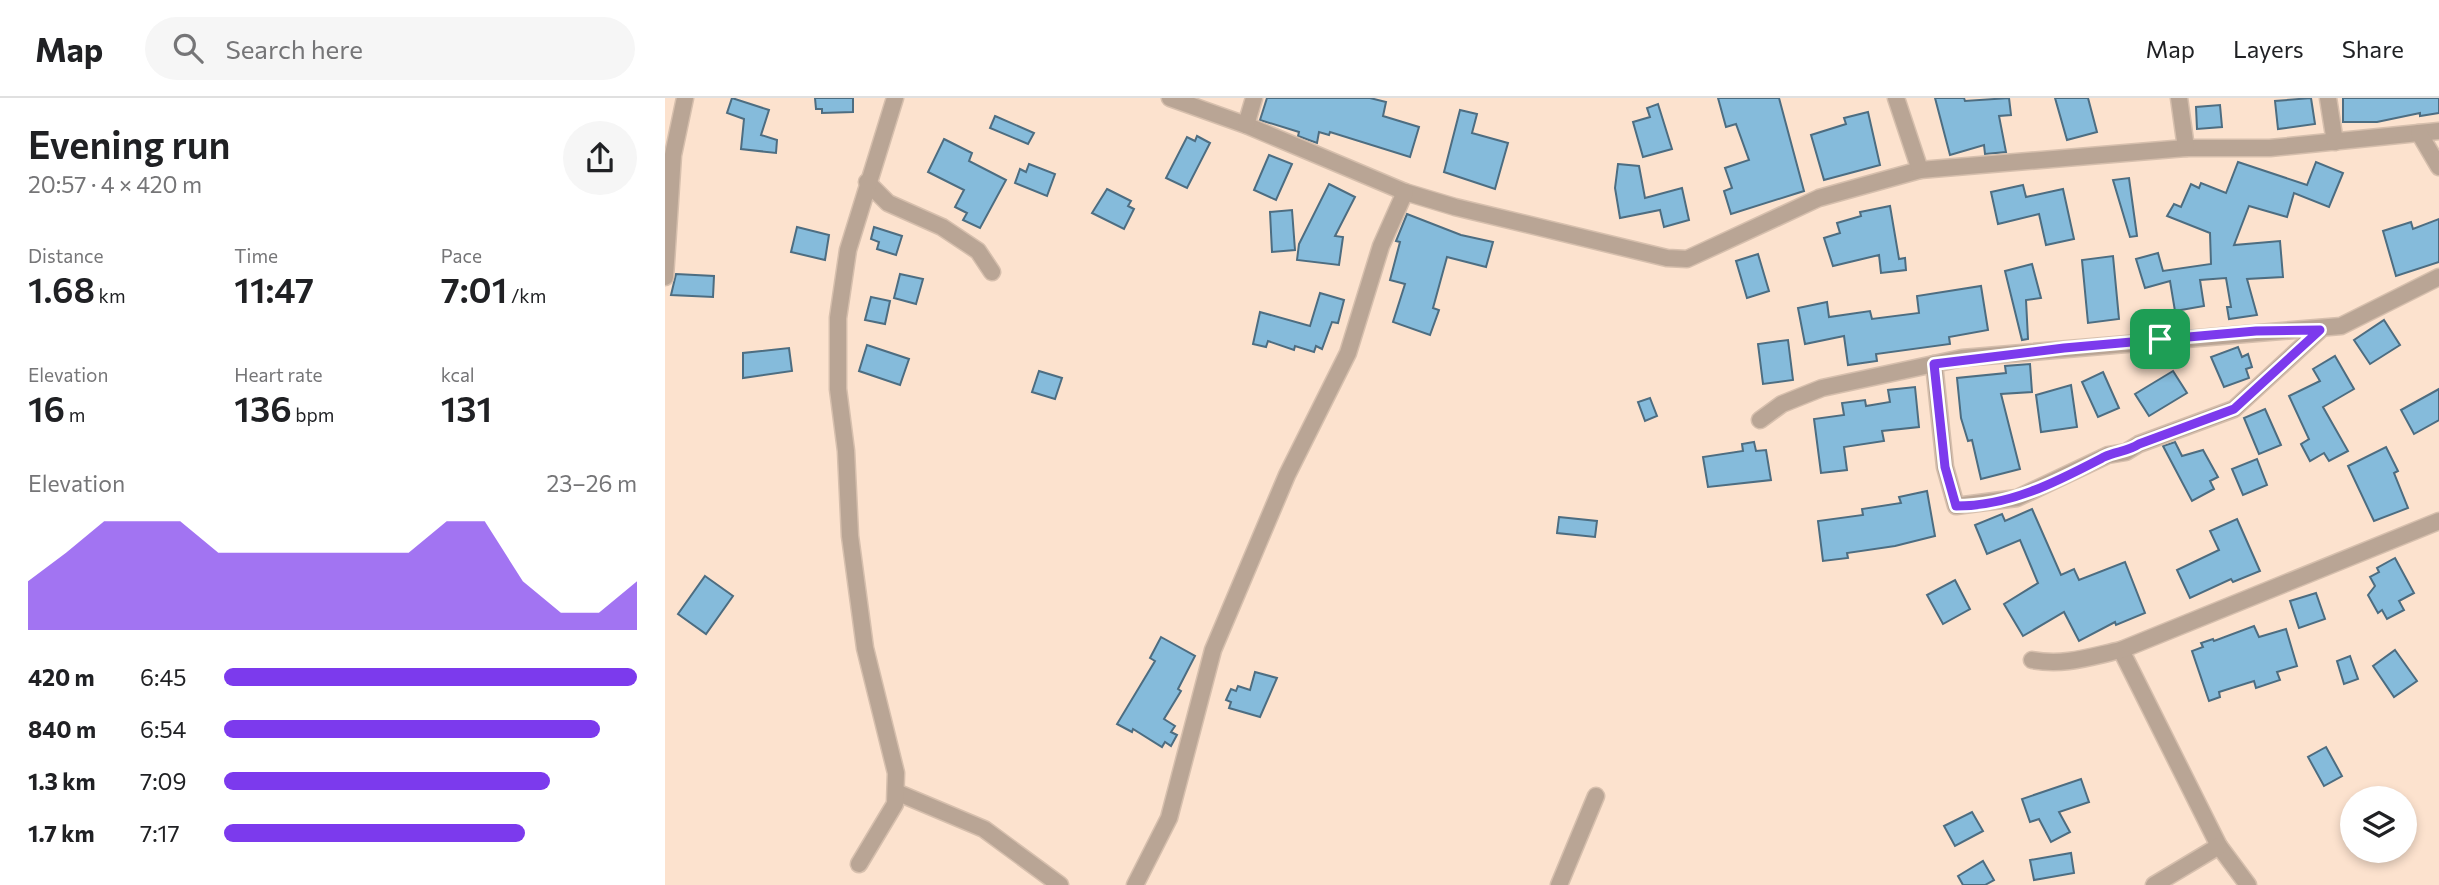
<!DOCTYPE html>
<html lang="en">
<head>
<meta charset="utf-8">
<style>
  body { margin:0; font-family:Commissioner,sans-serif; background:#f6f6f6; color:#202124; height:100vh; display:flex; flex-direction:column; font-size:26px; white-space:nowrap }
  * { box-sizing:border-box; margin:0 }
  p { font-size:23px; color:#757577 }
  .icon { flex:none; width:38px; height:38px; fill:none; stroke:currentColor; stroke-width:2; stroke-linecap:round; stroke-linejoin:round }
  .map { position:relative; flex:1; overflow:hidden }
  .side { display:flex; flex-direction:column; background:#fff; width:665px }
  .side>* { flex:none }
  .controls { position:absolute; left:1675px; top:688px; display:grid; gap:14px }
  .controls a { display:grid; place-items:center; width:77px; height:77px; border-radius:50%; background:#fff; box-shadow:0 4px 10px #0003; font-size:35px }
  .pin { position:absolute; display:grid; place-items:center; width:60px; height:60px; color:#fff; margin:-30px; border-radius:14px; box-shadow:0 4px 10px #0006 }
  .round { display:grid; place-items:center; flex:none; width:74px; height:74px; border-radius:37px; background:#f6f6f6 }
  .summary { display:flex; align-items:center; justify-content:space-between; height:119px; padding:0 28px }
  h1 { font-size:38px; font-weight:600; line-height:52px }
  .figures { display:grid; grid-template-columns:repeat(3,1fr); gap:10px; height:119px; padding:7px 28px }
  .figures div { display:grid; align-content:center }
  .figures b { font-size:35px; font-weight:600 }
  .figures small { font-size:19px; font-weight:400 }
  .figures p { font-size:19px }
  .chart { height:196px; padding:14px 28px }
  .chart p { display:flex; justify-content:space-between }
  .chart svg { width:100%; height:126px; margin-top:7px; fill:#7c3aed; opacity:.7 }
  ul { padding:0 28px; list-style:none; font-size:23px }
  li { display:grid; grid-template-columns:112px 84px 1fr; align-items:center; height:52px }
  li i { height:18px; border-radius:9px; background:#7c3aed }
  header { display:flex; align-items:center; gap:42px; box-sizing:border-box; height:98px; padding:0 35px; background:#fff; border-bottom:2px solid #e0e0e0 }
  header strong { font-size:33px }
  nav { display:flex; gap:38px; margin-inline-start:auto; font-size:24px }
  .search { width:490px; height:63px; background:#f6f6f6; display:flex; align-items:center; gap:18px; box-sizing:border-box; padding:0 24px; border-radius:38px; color:#757577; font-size:26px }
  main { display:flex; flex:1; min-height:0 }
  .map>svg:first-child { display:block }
  .building { fill:#85bbdb; stroke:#4d6d81; stroke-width:2 }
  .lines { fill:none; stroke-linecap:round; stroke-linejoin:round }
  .minor-casing { stroke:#d6bfad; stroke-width:19 }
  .minor { stroke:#b9a595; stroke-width:16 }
  .route-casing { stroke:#fff; stroke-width:14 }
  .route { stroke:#7c3aed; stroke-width:9 }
</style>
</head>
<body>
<header>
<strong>Map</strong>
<div class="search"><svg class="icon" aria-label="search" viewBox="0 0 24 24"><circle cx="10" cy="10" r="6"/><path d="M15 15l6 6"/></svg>Search here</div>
<nav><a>Map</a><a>Layers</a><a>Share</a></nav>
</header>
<main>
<section class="side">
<div class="summary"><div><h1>Evening run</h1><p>20:57 · 4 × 420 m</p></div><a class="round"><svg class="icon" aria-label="share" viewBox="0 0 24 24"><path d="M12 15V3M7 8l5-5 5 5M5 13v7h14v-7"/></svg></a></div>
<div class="figures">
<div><p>Distance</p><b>1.68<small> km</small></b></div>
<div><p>Time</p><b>11:47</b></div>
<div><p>Pace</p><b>7:01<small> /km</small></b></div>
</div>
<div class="figures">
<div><p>Elevation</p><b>16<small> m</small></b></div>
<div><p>Heart rate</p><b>136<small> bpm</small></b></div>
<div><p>kcal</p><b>131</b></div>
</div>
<div class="chart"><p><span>Elevation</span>23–26 m</p>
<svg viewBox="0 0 160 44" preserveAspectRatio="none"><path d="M0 44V27L10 17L20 6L30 6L40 6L50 17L60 17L70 17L80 17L90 17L100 17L110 6L120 6L130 27L140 38L150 38L160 27V44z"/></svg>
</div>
<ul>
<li><b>420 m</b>6:45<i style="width:100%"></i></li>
<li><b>840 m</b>6:54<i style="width:91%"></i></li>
<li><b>1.3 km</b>7:09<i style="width:79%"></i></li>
<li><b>1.7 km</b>7:17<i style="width:73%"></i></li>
</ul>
</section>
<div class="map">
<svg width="1774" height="787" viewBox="0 0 1774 787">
  <rect width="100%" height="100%" fill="#fce2ce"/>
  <g class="building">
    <polygon points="67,0 104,12 96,37 112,42 111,55 76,51 79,21 62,15"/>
    <polygon points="150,0 188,0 188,14 157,15 157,11 151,11"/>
    <polygon points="602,0 705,0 721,4 718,18 754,29 745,59 665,34 664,37 654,34 652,45 633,38 634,34 595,22"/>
    <polygon points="1053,0 1114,0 1139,93 1066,116 1059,93 1067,90 1060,70 1084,62 1071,26 1061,29"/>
    <polygon points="1270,0 1299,0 1300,3 1344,0 1346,17 1334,18 1341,54 1320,56 1319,47 1285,57"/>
    <polygon points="1390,0 1423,0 1432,34 1402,42"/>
    <polygon points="1646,0 1650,26 1613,31 1610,3"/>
    <polygon points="1678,0 1774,0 1774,15 1755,18 1755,15 1712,24 1678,24"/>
    <polygon points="993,6 1007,51 978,59 968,24 985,19 982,10"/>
    <polygon points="1555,7 1557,29 1532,31 1531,9"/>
    <polygon points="795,12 812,16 807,35 843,45 830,91 779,74"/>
    <polygon points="1203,14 1215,67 1159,82 1146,37 1181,26 1179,20"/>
    <polygon points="330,18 369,35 363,46 325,30"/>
    <polygon points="532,38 545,45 522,90 501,80 522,39 530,43"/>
    <polygon points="279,41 307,55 304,63 341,82 315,130 298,122 302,115 290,109 299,92 263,74"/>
    <polygon points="604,57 627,66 611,102 589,92"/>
    <polygon points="1573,64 1642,87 1651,64 1678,75 1664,109 1629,95 1622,119 1584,108 1569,147 1615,143 1618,179 1582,181 1592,217 1564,221 1562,209 1566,209 1561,180 1535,182 1539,208 1510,213 1505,183 1480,190 1471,161 1493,155 1498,173 1546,166 1545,135 1502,118 1509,106 1516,109 1526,86 1534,90 1536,85 1561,95"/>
    <polygon points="364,66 390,76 382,98 350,85 355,71 361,74"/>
    <polygon points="953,66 974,68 980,100 1017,90 1024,122 999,129 995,112 955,120 950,90"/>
    <polygon points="1464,80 1472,138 1465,139 1448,82"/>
    <polygon points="664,86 690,99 670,138 678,139 674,167 632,162 634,146"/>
    <polygon points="1358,87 1361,99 1398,91 1409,141 1381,147 1374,116 1333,126 1326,94"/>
    <polygon points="442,91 466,103 463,108 469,111 459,131 427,115"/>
    <polygon points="1225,108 1234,161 1240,160 1241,172 1216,175 1214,157 1168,168 1159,140 1175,135 1172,125 1196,118 1195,114"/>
    <polygon points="627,112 630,152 607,154 605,114"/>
    <polygon points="742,116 796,137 828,144 821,169 782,159 768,210 774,212 765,237 728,224 740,186 725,182 735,144 731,143"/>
    <polygon points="1774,121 1774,164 1731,178 1718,133 1746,124 1748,131"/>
    <polygon points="132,129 164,137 160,162 126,154"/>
    <polygon points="209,129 237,138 231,157 212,151 214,144 206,141"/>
    <polygon points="1093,156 1104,193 1082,200 1071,163"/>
    <polygon points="1448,158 1454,221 1423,225 1417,162"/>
    <polygon points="1367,166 1376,200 1361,202 1363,241 1357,242 1340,173"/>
    <polygon points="11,176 49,178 48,199 6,197"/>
    <polygon points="235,176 258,181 251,206 229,200"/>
    <polygon points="1316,188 1323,232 1284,239 1285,246 1211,256 1212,263 1183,267 1179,238 1140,246 1133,210 1162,204 1164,219 1205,213 1207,221 1254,215 1252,198"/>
    <polygon points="655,195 679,202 673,225 667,224 657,251 651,248 649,254 630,248 629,252 603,243 601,249 588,246 595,214 645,228"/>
    <polygon points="206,199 225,203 220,226 200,222"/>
    <polygon points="1719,222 1735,247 1705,266 1689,242"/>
    <polygon points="1123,242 1128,282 1098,286 1093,246"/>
    <polygon points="202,247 244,261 235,287 194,273"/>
    <polygon points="1573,249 1577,259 1583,256 1587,269 1581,271 1584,280 1559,289 1546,259"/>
    <polygon points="124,250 127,273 78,280 78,255"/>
    <polygon points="1670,258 1689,291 1658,309 1683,353 1664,363 1659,355 1645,363 1636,346 1644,341 1624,298 1655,283 1648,271"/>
    <polygon points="1365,266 1367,294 1336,296 1355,371 1316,381 1307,342 1303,343 1296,320 1292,280 1341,275 1340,268"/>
    <polygon points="374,273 397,280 390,301 367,294"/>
    <polygon points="1508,273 1522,295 1484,318 1470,296"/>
    <polygon points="1438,274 1454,310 1433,319 1417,284"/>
    <polygon points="1406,287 1412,329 1376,334 1371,297"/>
    <polygon points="1250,289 1254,329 1217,333 1219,343 1179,349 1182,372 1156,375 1149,321 1179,317 1177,305 1200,302 1201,308 1225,304 1223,292"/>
    <polygon points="1774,291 1774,322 1749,336 1736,312"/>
    <polygon points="985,300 992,318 980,323 973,304"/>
    <polygon points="1600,311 1616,347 1594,356 1579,320"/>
    <polygon points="1089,344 1091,353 1101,352 1106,382 1043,389 1038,359 1078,353 1077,346"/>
    <polygon points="1510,344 1517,358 1538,352 1553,379 1545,383 1549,391 1527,403 1498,348"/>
    <polygon points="1721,349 1733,373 1729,375 1743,410 1709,423 1683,368"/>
    <polygon points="1592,361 1602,387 1578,397 1567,371"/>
    <polygon points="1262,393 1270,438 1230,448 1182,455 1183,460 1158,463 1153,423 1198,417 1197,411 1236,405 1234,399"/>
    <polygon points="1367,411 1396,477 1409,471 1414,482 1460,464 1480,515 1451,527 1450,524 1414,543 1399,514 1358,538 1339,506 1373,485 1355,442 1322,456 1310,427 1337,416 1340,423"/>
    <polygon points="894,419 932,423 930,439 892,435"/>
    <polygon points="1572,421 1595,473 1568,484 1566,481 1525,500 1512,472 1554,452 1545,433"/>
    <polygon points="1730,460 1749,495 1734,503 1739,512 1722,521 1717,512 1713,515 1703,497 1710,488 1705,479 1714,474 1712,470"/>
    <polygon points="40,478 68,498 41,536 13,516"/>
    <polygon points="1290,482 1305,511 1278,526 1262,497"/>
    <polygon points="1651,495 1660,521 1634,530 1625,503"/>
    <polygon points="1589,528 1594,539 1621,531 1632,568 1612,574 1615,582 1591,590 1589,583 1554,594 1555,599 1544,603 1527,553 1538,549 1536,545 1548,541 1549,543"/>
    <polygon points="496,539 530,558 513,591 516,593 499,621 510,628 506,634 512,637 506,648 500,644 497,649 468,631 467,634 452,626 490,563 485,560"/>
    <polygon points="1730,552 1752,583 1729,599 1708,568"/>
    <polygon points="1685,558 1693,581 1679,586 1672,563"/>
    <polygon points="590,574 612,580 595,619 564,610 566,604 561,602 566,591 571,593 573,588 585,592"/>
    <polygon points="1661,649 1677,678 1659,688 1643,659"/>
    <polygon points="1416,681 1424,704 1394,714 1405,734 1386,744 1374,721 1365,724 1357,701"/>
    <polygon points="1307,714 1318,733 1290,748 1279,728"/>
    <polygon points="1406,755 1409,775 1369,782 1365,762"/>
    <polygon points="1318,763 1329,782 1320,787 1298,787 1293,778"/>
  </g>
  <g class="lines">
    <defs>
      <g id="minor">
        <polyline points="505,0 581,27 740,94 790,109 1002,160 1022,161 1154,100 1255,72 1521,50 1605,50 1774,33"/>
        <polyline points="1231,0 1255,72"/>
        <polyline points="1514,0 1521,50"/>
        <polyline points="1663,0 1670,44"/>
        <polyline points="581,27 589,0"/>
        <polyline points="1754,35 1774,69"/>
        <polyline points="202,84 223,105 277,129 313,153 327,174"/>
        <polyline points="0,179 8,57 20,0"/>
        <polyline points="1269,266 1280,369 1291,408 1352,400 1443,357 1461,354 1474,346 1569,311 1655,232"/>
        <polyline points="1095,322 1117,306 1157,290 1297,260 1676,228 1774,179"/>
        <polyline points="1456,552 1554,748 1583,787"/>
        <path d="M1367,562C1399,568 1424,559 1456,552L1774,423"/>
        <polyline points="231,694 319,731 395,787"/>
        <polyline points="194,766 230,706 231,675 200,550 185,438 181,353 173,291 173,220 183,152 230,0"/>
        <polyline points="470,787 504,720 548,552 622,377 683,255 716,148 740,94"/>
        <polyline points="894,787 931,698"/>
        <polyline points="1489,787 1554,748"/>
      </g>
    </defs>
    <use href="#minor" class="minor-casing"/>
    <use href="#minor" class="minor"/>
  </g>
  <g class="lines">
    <defs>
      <path id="route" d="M1655,232L1569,311L1474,346C1462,354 1451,353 1439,359C1391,384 1346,408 1291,408L1280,369L1269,266L1399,250L1591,233Z"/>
    </defs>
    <use href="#route" class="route-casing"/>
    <use href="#route" class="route"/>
  </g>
</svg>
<div class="controls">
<a><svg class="icon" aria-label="layers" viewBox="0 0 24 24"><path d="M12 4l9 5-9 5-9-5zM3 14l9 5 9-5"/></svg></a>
</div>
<div class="pin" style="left:1495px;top:241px;background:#1e9e55"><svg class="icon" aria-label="arrive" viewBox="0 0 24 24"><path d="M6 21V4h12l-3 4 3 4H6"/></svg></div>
</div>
</main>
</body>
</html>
